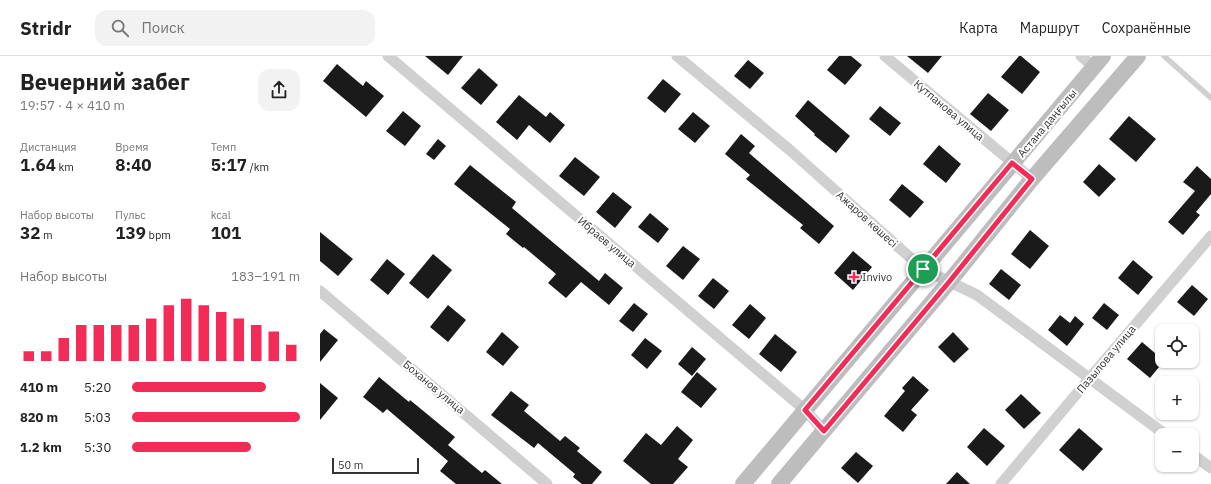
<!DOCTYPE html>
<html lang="ru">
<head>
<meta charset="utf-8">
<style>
  body { margin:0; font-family:"IBM Plex Sans",sans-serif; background:#f2f2f2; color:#222; height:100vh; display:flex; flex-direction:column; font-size:15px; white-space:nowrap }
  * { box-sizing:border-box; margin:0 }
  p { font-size:13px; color:#767676 }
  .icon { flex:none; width:22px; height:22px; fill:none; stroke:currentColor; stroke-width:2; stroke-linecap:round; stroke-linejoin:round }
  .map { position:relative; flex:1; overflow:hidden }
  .sheet { display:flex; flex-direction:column; background:#fff; width:320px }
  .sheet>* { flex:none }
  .controls { position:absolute; left:835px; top:268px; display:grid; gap:8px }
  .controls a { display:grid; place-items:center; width:44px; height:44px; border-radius:8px; background:#fff; box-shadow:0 1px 3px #0004; font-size:20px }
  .scale { position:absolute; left:12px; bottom:10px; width:87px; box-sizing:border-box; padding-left:4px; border:2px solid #333; border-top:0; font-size:11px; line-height:14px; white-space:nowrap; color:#333; -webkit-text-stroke:3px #fff; paint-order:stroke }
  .pin { position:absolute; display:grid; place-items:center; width:34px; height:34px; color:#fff; margin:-17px; border:2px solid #fff; border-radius:50%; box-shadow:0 1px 4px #0007 }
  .round { display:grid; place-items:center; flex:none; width:42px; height:42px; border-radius:12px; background:#f2f2f2 }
  .headline { display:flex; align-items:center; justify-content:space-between; height:68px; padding:0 20px }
  h1 { font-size:22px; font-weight:700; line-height:30px }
  .figures { display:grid; grid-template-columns:repeat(3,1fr); gap:6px; height:68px; padding:4px 20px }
  .figures div { display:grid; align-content:center }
  .figures b { font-size:17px; font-weight:700 }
  .figures small { font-size:11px; font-weight:400 }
  .figures p { font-size:11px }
  .chart { height:112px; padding:8px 20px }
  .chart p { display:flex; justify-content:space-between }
  .chart svg { width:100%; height:72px; margin-top:4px; stroke:#f22c56; stroke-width:6 }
  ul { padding:0 20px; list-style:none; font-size:13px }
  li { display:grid; grid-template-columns:64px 48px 1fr; align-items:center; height:30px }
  li i { height:10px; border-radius:5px; background:#f22c56 }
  header { display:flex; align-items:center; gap:24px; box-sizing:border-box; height:56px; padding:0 20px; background:#fff; border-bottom:1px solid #e0e0e0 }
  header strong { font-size:19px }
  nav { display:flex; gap:22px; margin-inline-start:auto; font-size:14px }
  .search { width:280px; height:36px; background:#f2f2f2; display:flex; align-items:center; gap:10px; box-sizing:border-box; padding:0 14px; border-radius:12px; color:#767676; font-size:15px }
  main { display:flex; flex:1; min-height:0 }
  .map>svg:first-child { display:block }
  .building { fill:#1a1a1a }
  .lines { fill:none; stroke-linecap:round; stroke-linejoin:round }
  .lane { stroke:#d0d0d0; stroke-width:5.5 }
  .street { stroke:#d0d0d0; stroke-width:11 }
  .secondary { stroke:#bdbdbd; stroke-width:16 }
  .route-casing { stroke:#fff; stroke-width:8 }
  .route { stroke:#f22c56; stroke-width:5 }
  .poi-dot { fill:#f22c56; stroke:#fff; stroke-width:1.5 }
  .labels { text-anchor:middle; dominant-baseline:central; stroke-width:4; stroke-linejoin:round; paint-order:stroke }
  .street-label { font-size:11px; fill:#333; stroke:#fff }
  .poi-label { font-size:11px; fill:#333; stroke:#fff; text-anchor:start }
</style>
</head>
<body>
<header>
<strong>Stridr</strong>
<div class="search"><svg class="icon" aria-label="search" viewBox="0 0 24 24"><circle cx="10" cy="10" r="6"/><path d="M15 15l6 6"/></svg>Поиск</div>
<nav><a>Карта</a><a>Маршрут</a><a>Сохранённые</a></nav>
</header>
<main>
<section class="sheet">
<div class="headline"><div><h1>Вечерний забег</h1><p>19:57 · 4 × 410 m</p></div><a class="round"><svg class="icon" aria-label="share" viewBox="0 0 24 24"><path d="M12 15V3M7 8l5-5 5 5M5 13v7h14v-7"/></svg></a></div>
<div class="figures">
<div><p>Дистанция</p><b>1.64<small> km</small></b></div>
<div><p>Время</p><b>8:40</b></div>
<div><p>Темп</p><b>5:17<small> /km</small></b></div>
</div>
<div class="figures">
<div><p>Набор высоты</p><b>32<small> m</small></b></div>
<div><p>Пульс</p><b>139<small> bpm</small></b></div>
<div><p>kcal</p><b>101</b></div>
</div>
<div class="chart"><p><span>Набор высоты</span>183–191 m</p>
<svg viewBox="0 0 160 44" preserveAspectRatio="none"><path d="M5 44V38M15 44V38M25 44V30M35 44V22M45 44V22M55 44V22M65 44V22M75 44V18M85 44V10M95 44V6M105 44V10M115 44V14M125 44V18M135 44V22M145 44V26M155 44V34"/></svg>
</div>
<ul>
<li><b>410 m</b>5:20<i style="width:80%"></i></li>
<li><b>820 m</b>5:03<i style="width:100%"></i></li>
<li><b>1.2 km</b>5:30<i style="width:71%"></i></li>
</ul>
</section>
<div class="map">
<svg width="891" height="428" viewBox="0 0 891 428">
  <rect width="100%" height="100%" fill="#fff"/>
  <g class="building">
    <polygon points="105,0 143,0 128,19"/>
    <polygon points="519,0 531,0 542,9 525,29 507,14"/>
    <polygon points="587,0 622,0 608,17"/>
    <polygon points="699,0 701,0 720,16 702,38 681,21"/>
    <polygon points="428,4 444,17 430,33 414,20"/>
    <polygon points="17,8 43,30 46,25 64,40 46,61 3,25"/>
    <polygon points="159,12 178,29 161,49 141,32"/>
    <polygon points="343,23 361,38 345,57 327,42"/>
    <polygon points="668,37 689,54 671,75 650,58"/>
    <polygon points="199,39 226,61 230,56 245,69 230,87 209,69 197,84 176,66"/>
    <polygon points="488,44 530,80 516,97 494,79 495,78 475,60"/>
    <polygon points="560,50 581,67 570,80 549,63"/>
    <polygon points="83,55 101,70 85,90 66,75"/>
    <polygon points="373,56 390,70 375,87 358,73"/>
    <polygon points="809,60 836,83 816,106 789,83"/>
    <polygon points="421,78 435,90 429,97 514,170 499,188 480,172 483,169 426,123 430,119 405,98"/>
    <polygon points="118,83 126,90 114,104 106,98"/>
    <polygon points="619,89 641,108 626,127 603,108"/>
    <polygon points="255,101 280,121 264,140 239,120"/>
    <polygon points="779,108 796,123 779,141 763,126"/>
    <polygon points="150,109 196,146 192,152 279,225 285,217 303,232 289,249 261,226 246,242 228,227 236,218 204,191 203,192 186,178 190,173 134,128"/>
    <polygon points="877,110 891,123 891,138 876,156 880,159 863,179 848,166 875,135 863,126"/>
    <polygon points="582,128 604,146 590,162 569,144"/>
    <polygon points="293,136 312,151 295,172 276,156"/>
    <polygon points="330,157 349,173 338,187 318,171"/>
    <polygon points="710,174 729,190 710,213 691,198"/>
    <polygon points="0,176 33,203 18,220 0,205"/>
    <polygon points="363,190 380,203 363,224 346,210"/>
    <polygon points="533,195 552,211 533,234 514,217"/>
    <polygon points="113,198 132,214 108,243 89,227"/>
    <polygon points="67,203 85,218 68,239 50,224"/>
    <polygon points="813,204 833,221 818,239 798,222"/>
    <polygon points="681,213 701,229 689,244 669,228"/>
    <polygon points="393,222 409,235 394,253 378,240"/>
    <polygon points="872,229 888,243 874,260 857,246"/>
    <polygon points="314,247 328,258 313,276 299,265"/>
    <polygon points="784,247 799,259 787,274 772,262"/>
    <polygon points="430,248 446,262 429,283 412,269"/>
    <polygon points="128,249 146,264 128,286 110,271"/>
    <polygon points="740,259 750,267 755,260 764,268 747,290 728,274"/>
    <polygon points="4,273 18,284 0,306 0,278"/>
    <polygon points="182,276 199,291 183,310 166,296"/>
    <polygon points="633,276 649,293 634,307 618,291"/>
    <polygon points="455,278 477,296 461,316 439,298"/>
    <polygon points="325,282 342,295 327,313 311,299"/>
    <polygon points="822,286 842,303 842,305 844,305 830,322 807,303"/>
    <polygon points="372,291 386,303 372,320 358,308"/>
    <polygon points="377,316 397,333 381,352 361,336"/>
    <polygon points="593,320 609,334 591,354 597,359 583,376 564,360 585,335 582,332"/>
    <polygon points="59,321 89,346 90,344 135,381 128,389 162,417 165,414 182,428 136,428 120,415 128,405 67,353 63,357 43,341"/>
    <polygon points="0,327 18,342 0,364"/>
    <polygon points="191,335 209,349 204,355 240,385 245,380 260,392 257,395 282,416 272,428 262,428 253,421 255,418 218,387 214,392 171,359"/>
    <polygon points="701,338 721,357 704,373 685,354"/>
    <polygon points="357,370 373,384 358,403 368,411 353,428 331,428 303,405 326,377 341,389"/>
    <polygon points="664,372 685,390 667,410 647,391"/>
    <polygon points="759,372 783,393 763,415 739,394"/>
    <polygon points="536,396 553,410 538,427 521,412"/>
    <polygon points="637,416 650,428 626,428"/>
  </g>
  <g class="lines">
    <polyline class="lane" points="844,0 891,42"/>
    <g class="street">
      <polyline points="68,0 485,354 504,375"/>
      <polyline points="357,0 471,95 603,213 657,239 846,379"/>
      <polyline points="565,0 712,123"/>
      <polyline points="761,0 774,11"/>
      <polyline points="0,235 227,428"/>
      <polyline points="872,398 891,412"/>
      <polyline points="681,428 769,323 891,180"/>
    </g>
    <g class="secondary">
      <polyline points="423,428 783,0"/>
      <polyline points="459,428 629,226 712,123 818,0"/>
    </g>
  </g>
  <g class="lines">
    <defs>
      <polygon id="route" points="692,107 712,123 629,226 504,375 485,354"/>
    </defs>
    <use href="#route" class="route-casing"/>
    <use href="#route" class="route"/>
  </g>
  <path class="poi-dot" d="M532 215h4v4h4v4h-4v4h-4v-4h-4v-4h4z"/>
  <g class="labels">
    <g class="street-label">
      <text transform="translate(629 54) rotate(40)">Кутпанова улица</text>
      <text transform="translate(727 67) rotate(-50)">Астана даңғылы</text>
      <text transform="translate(547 163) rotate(42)">Ажаров көшесі</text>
      <text transform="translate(287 186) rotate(40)">Ибраев улица</text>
      <text transform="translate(786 303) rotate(-50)">Пазылова улица</text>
      <text transform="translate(114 331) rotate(40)">Боханов улица</text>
    </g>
    <g class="poi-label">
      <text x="542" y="221">Invivo</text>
    </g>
  </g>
</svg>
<div class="controls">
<a><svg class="icon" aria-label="locate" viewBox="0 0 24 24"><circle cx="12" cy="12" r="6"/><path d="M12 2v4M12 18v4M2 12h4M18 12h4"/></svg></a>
<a>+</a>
<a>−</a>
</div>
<div class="scale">50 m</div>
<div class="pin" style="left:603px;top:213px;background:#1e9e55"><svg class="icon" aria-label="arrive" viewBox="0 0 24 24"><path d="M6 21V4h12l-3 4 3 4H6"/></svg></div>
</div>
</main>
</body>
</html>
